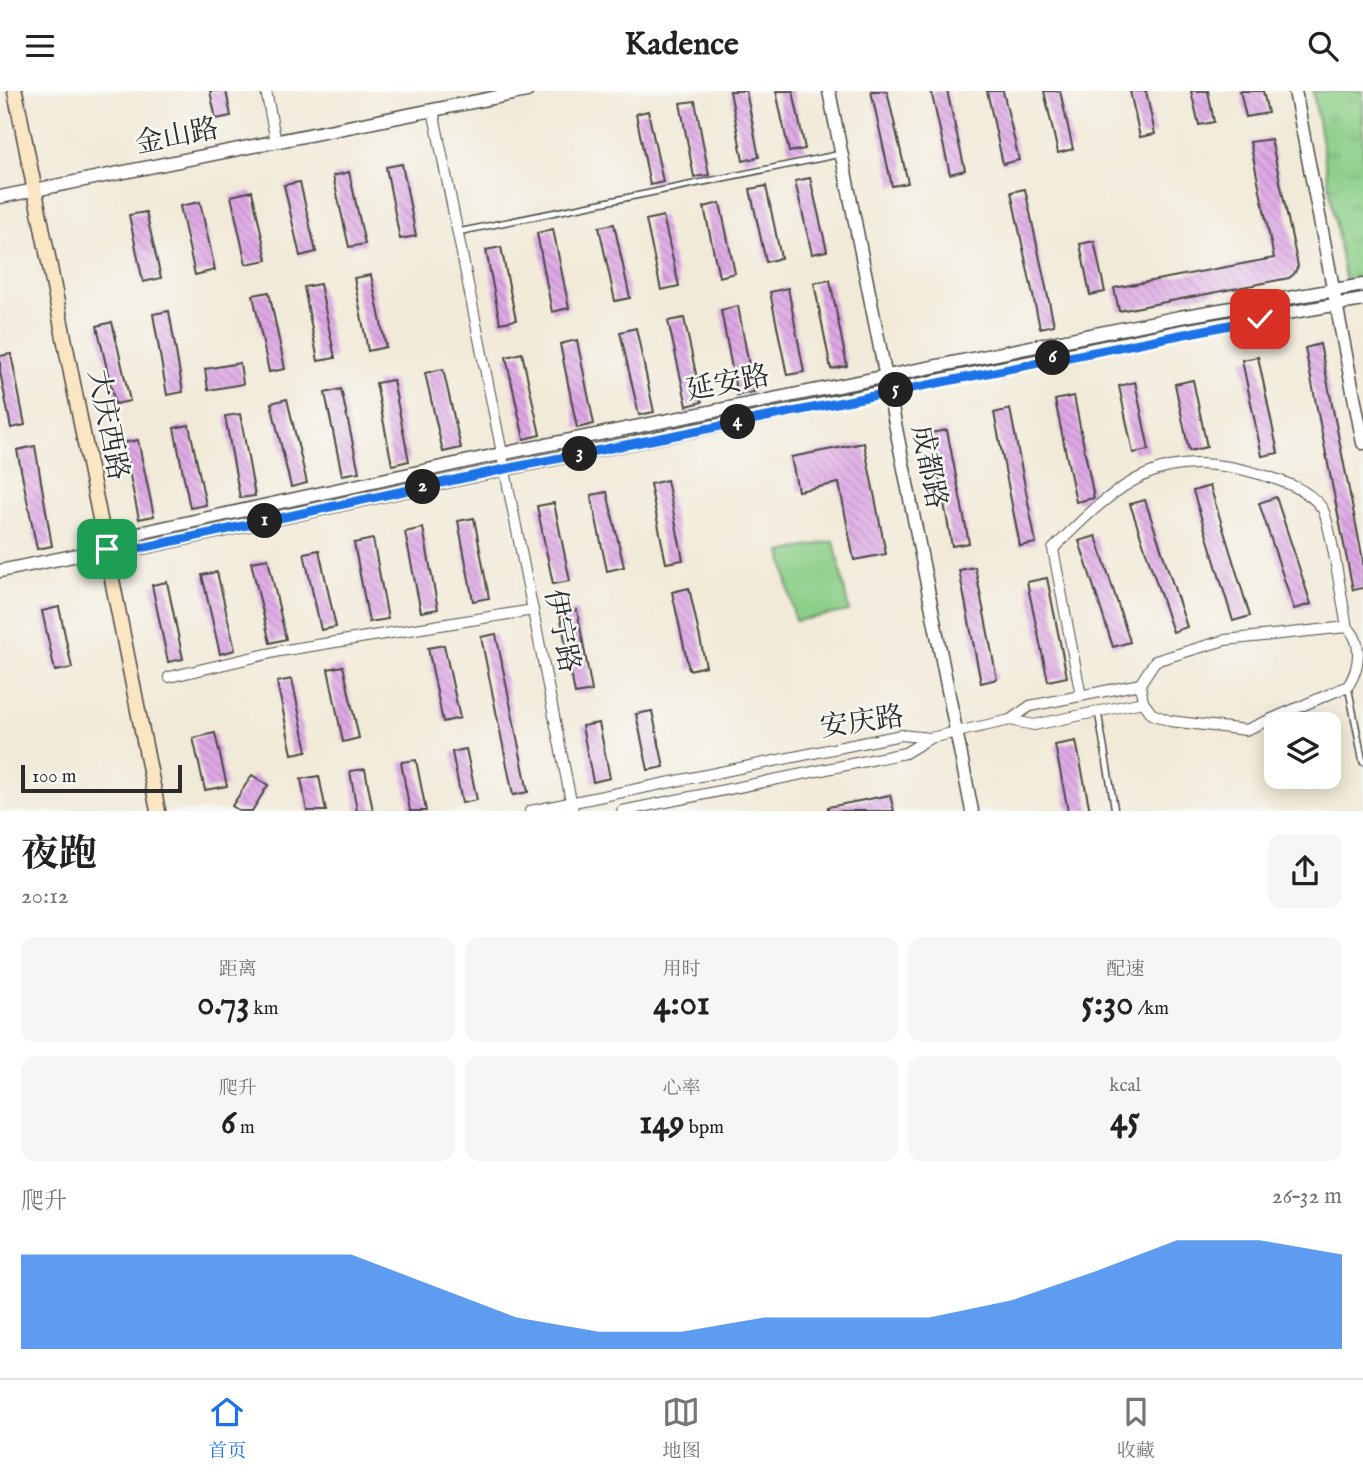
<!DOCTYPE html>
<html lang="zh">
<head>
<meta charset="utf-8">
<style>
  body { margin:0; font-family:"IM FELL English","Noto Serif SC",serif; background:#f6f6f6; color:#222; height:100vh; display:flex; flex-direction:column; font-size:26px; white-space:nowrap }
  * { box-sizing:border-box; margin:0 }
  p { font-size:23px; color:#767676 }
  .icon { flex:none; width:38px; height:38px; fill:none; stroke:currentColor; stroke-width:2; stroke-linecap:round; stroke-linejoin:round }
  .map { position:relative; height:720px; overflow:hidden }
  .panel { display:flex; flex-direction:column; background:#fff; flex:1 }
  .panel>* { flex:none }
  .buttons { position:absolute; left:1264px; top:621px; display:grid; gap:14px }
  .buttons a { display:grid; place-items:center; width:77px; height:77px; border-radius:14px; background:#fff; box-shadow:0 4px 18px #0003; font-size:35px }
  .scale { position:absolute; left:21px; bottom:18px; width:161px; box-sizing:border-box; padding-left:7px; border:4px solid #2b2b2b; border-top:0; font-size:19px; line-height:24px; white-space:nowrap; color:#2b2b2b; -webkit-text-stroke:5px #f6f6f2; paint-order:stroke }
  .pin { position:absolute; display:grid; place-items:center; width:60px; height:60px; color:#fff; margin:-30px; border-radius:14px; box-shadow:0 4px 10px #0006 }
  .km { position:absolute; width:35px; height:35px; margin:-18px; border-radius:50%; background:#222; color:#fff; font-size:19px; line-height:35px; text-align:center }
  .round { display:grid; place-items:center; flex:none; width:74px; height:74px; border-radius:14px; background:#f6f6f6 }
  .headline { display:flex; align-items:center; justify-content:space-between; height:119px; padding:0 21px }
  h1 { font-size:38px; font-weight:700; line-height:52px }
  .stats { display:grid; grid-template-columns:repeat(3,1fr); gap:10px; height:119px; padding:7px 21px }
  .stats div { display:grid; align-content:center; border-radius:14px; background:#f6f6f6; text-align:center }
  .stats b { font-size:35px; font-weight:700 }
  .stats small { font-size:19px; font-weight:400 }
  .stats p { font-size:19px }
  .chart { height:196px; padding:14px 21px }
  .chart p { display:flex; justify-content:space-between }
  .chart svg { width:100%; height:126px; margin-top:7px; fill:#1a73e8; opacity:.7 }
  header { display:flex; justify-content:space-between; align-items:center; height:91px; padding:0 21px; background:#fff; font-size:32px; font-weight:700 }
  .tabs { display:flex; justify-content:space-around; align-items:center; height:98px; border-top:2px solid #e0e0e0; background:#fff; font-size:19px; color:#767676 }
  .tabs a { display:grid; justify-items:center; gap:4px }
  .tabs .on { color:#1a73e8 }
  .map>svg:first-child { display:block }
  .grass { fill:#8ccf88; stroke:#5c7d5a; stroke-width:2 }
  .park { fill:url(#park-tufts); stroke:#5c7d5a; stroke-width:2 }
  .building { fill:url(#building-back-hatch) }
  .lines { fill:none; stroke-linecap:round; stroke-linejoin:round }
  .service-casing { stroke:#494845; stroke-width:8 }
  .minor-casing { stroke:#494845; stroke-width:12 }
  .tertiary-casing { stroke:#494845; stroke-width:15 }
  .secondary-casing { stroke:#494845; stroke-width:17 }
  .service { stroke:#fff; stroke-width:5 }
  .minor { stroke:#fff; stroke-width:10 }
  .tertiary { stroke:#fff; stroke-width:12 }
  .secondary { stroke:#fbe6c4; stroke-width:14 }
  .route-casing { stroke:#fff; stroke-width:14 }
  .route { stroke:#1a73e8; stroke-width:9 }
  .labels { text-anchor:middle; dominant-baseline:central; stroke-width:5; stroke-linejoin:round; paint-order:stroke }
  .street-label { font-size:28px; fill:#2b2b2b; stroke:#f6f6f2 }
</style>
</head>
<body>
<header><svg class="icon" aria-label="menu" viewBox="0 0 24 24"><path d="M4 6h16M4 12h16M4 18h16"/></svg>Kadence<svg class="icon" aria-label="search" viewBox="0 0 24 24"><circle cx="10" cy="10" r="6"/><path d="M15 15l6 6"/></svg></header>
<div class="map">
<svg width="1363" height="720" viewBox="0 0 1363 720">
  <defs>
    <pattern id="park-tufts" width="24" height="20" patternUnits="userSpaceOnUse" patternTransform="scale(1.75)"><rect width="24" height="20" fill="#8ccf88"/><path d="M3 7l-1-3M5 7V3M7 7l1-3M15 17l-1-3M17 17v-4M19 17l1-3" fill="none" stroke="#73a86f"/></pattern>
    <pattern id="building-back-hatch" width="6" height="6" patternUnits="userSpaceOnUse" patternTransform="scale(1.75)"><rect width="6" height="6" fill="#dfa8e6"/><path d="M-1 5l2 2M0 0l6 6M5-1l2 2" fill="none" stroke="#b589bb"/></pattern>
  </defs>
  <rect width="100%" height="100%" fill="#f6f6f2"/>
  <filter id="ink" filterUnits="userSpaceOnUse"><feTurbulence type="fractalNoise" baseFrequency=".0143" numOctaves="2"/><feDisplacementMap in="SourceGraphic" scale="14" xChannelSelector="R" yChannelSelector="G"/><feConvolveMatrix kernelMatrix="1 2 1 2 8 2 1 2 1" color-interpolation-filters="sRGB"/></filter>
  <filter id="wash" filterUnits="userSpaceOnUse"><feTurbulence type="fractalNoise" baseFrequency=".00686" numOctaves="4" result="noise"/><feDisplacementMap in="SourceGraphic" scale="28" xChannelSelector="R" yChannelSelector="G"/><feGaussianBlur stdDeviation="1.57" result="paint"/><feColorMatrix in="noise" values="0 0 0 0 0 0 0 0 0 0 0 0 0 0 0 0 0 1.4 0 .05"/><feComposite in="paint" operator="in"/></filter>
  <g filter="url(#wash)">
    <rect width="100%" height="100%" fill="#f2ead8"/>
    <polygon class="grass" points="834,450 849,520 795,530 781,461"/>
    <polygon class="park" points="1313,0 1363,0 1363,190 1346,194"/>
    <g id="blocks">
      <g class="building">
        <polygon points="210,0 226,0 231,25 216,28"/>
        <polygon points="730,0 746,0 759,66 743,70"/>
        <polygon points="776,0 793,0 805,58 789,61"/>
        <polygon points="871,0 887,0 908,92 892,95"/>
        <polygon points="931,0 947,0 965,79 950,83"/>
        <polygon points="987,0 1003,0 1019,69 1003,73"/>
        <polygon points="1044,0 1060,0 1073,58 1058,62"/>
        <polygon points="1130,0 1146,0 1155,43 1140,46"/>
        <polygon points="1191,0 1208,0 1214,31 1199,34"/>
        <polygon points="1240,0 1263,0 1268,22 1246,26"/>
        <polygon points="695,10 709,84 694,86 680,12"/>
        <polygon points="648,20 663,91 650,94 636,23"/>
        <polygon points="1271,48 1298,175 1294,183 1289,187 1119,220 1114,197 1274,167 1250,51"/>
        <polygon points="402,73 416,145 400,148 386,76"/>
        <polygon points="349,81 365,153 349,156 333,85"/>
        <polygon points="810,87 827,160 812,163 795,90"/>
        <polygon points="300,91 316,161 300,165 284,94"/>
        <polygon points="766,95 781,167 766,171 750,98"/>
        <polygon points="1025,98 1054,234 1040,237 1011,101"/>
        <polygon points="252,100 267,169 246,173 231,105"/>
        <polygon points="200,111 215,179 195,184 180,115"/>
        <polygon points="720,112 735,182 719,186 704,116"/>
        <polygon points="146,121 161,187 143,191 129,124"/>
        <polygon points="663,125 679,195 661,199 646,129"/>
        <polygon points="614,133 630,207 615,210 599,136"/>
        <polygon points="553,138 569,217 552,221 537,142"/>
        <polygon points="1094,150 1105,201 1090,204 1080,153"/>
        <polygon points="501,156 516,229 500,232 486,159"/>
        <polygon points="371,184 386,256 368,260 354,187"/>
        <polygon points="830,189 847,275 831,278 814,192"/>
        <polygon points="320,193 335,267 318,270 304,196"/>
        <polygon points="788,197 804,281 787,284 770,201"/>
        <polygon points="269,201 285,278 269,281 253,204"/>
        <polygon points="738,215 754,301 737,304 721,219"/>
        <polygon points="169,220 183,301 167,304 153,223"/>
        <polygon points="684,227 702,311 687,315 668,230"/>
        <polygon points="112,231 130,310 115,313 97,235"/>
        <polygon points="636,237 654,321 639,324 620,241"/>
        <polygon points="577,249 594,333 577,337 560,253"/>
        <polygon points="1320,253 1363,469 1363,497 1353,499 1305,257"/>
        <polygon points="522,262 540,344 524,348 506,266"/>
        <polygon points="11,263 25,334 11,337 0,281 0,265"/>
        <polygon points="1258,266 1278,362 1262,365 1242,269"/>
        <polygon points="240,272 243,293 208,299 205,278"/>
        <polygon points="443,278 461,357 443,361 425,282"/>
        <polygon points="393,289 409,370 392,374 376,292"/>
        <polygon points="1193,289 1207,356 1189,360 1175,293"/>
        <polygon points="1135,291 1149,359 1133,362 1119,295"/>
        <polygon points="341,298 359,381 342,384 325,302"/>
        <polygon points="1074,305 1094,407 1076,411 1055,309"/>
        <polygon points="287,308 307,392 291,396 271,312"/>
        <polygon points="1010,318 1036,452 1020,455 994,322"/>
        <polygon points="240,323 255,405 240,407 225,325"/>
        <polygon points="189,334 206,414 190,417 174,337"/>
        <polygon points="947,339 969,452 952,455 931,342"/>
        <polygon points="138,349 154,425 139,428 123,352"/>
        <polygon points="864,352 886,463 854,469 839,392 798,400 791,366"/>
        <polygon points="35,355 52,455 37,458 17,359"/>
        <polygon points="667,389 683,469 666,472 650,393"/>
        <polygon points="1210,395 1250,525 1233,530 1193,400"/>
        <polygon points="607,401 624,476 607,480 591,404"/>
        <polygon points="1276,406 1311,513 1294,518 1259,412"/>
        <polygon points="1145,409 1187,536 1173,541 1130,413"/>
        <polygon points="554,412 570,490 553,493 537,415"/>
        <polygon points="474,427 489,507 473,510 458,430"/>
        <polygon points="423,437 438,518 421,521 405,441"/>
        <polygon points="1096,445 1130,551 1113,556 1079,450"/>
        <polygon points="373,448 388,528 369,531 354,452"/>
        <polygon points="319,459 336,536 321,539 304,462"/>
        <polygon points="268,468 286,548 270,552 251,471"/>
        <polygon points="975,476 997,588 981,592 959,479"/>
        <polygon points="217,481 235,559 220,563 202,484"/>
        <polygon points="1047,487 1067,586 1048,590 1027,491"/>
        <polygon points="167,491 183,568 168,571 152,494"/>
        <polygon points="689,497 706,575 689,579 672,501"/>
        <polygon points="59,516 72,577 55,580 42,520"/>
        <polygon points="577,519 592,600 575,603 560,523"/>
        <polygon points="496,543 528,701 513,704 481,546"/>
        <polygon points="444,554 460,627 443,631 428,557"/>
        <polygon points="343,575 359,647 343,651 328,578"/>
        <polygon points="292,588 307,660 292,663 277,591"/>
        <polygon points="652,620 664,676 648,679 636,623"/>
        <polygon points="599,632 610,687 593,691 582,635"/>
        <polygon points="215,642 227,695 205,699 193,647"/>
        <polygon points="1076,650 1090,720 1068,720 1055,654"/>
        <polygon points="466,658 477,709 462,712 452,661"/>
        <polygon points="416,669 426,720 410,720 401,671"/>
        <polygon points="365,678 373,720 357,720 350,680"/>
        <polygon points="252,684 268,694 252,720 240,720 232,715"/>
        <polygon points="319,685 326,720 307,720 301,688"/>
        <polygon points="890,704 894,720 828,720 828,716"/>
      </g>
    </g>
  </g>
  <g filter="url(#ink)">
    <use href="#blocks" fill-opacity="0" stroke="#494845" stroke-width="2"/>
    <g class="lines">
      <defs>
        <g id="service">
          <polyline points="458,141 841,63"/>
          <polyline points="1348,595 1363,671"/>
          <polyline points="1098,621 1115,720"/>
        </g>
        <g id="minor">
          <polyline points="266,0 276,51"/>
          <polyline points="433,19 501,357"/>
          <polyline points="503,370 573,720"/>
          <polyline points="169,586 280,560 533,519"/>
          <path d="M1081,605L1053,458C1122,388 1162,354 1263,384C1285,391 1308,398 1322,417C1330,428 1343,517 1347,536"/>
          <polyline points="1010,629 1034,634 1143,611"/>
          <polyline points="530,720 901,644 930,647"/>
          <path d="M622,720L905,662L930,647L1010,629L1030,615L1140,593L1155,570L1225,549L1347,536C1363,550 1360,577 1348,595L1246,639L1170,630L1152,623L1143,611L1140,593"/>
        </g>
        <g id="tertiary">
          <polyline points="829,0 972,720"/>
          <polyline points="1295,0 1363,352"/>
          <polyline points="0,106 527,0"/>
          <polyline points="114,455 144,441 501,363 1180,226 1363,194"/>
          <polyline points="0,480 107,458 146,456 505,378 1183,240 1363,209"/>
        </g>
        <polyline id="secondary" points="15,0 158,720"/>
      </defs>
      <use href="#service" class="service-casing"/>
      <use href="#minor" class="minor-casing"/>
      <use href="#tertiary" class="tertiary-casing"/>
      <use href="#secondary" class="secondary-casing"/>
      <use href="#service" class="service"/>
      <use href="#minor" class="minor"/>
      <use href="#tertiary" class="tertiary"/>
      <use href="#secondary" class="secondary"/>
    </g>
  </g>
  <g class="lines" filter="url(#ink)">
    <defs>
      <polyline id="route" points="107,458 146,456 505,378 1260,228"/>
    </defs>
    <use href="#route" class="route-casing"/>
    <use href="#route" class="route"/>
  </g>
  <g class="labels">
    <g class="street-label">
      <text transform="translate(177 46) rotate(-11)">金山路</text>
      <text transform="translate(728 293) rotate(-11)">延安路</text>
      <text transform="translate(107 334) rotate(79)">大庆西路</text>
      <text transform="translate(928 376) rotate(79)">成都路</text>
      <text transform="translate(561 540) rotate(79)">伊宁路</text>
      <text transform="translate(862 632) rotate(-8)">安庆路</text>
    </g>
  </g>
</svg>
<div class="buttons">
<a><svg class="icon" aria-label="layers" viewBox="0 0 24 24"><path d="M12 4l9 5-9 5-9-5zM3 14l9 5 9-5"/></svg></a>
</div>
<div class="scale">100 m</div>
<div class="pin" style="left:107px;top:458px;background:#1e9e55"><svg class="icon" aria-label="arrive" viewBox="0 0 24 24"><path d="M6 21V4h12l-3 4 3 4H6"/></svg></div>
<div class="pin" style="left:1260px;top:228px;background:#d93025"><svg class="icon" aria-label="check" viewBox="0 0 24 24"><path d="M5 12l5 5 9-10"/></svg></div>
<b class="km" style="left:265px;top:430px">1</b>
<b class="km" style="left:423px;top:396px">2</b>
<b class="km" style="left:580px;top:363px">3</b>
<b class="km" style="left:738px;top:331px">4</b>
<b class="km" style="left:896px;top:299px">5</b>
<b class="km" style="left:1053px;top:267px">6</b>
</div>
<section class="panel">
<div class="headline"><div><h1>夜跑</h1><p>20:12</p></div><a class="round"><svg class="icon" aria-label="share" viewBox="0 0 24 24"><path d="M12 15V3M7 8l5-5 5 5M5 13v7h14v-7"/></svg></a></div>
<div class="stats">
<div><p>距离</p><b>0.73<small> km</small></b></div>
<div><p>用时</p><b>4:01</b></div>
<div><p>配速</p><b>5:30<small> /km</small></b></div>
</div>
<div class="stats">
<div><p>爬升</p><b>6<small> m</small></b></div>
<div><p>心率</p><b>149<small> bpm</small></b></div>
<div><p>kcal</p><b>45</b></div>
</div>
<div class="chart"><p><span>爬升</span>26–32 m</p>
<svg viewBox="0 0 160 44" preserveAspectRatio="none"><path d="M0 44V11L10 11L20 11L30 11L40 11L50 22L60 33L70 38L80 38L90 33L100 33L110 33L120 27L130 17L140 6L150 6L160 11V44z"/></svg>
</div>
</section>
<nav class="tabs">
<a class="on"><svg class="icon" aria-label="home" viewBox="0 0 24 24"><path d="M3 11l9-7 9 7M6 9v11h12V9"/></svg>首页</a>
<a><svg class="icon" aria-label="map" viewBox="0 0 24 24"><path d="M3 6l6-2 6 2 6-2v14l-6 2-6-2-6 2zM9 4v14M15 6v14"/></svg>地图</a>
<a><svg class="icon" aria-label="saved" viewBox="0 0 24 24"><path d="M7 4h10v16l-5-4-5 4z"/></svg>收藏</a>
</nav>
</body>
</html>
